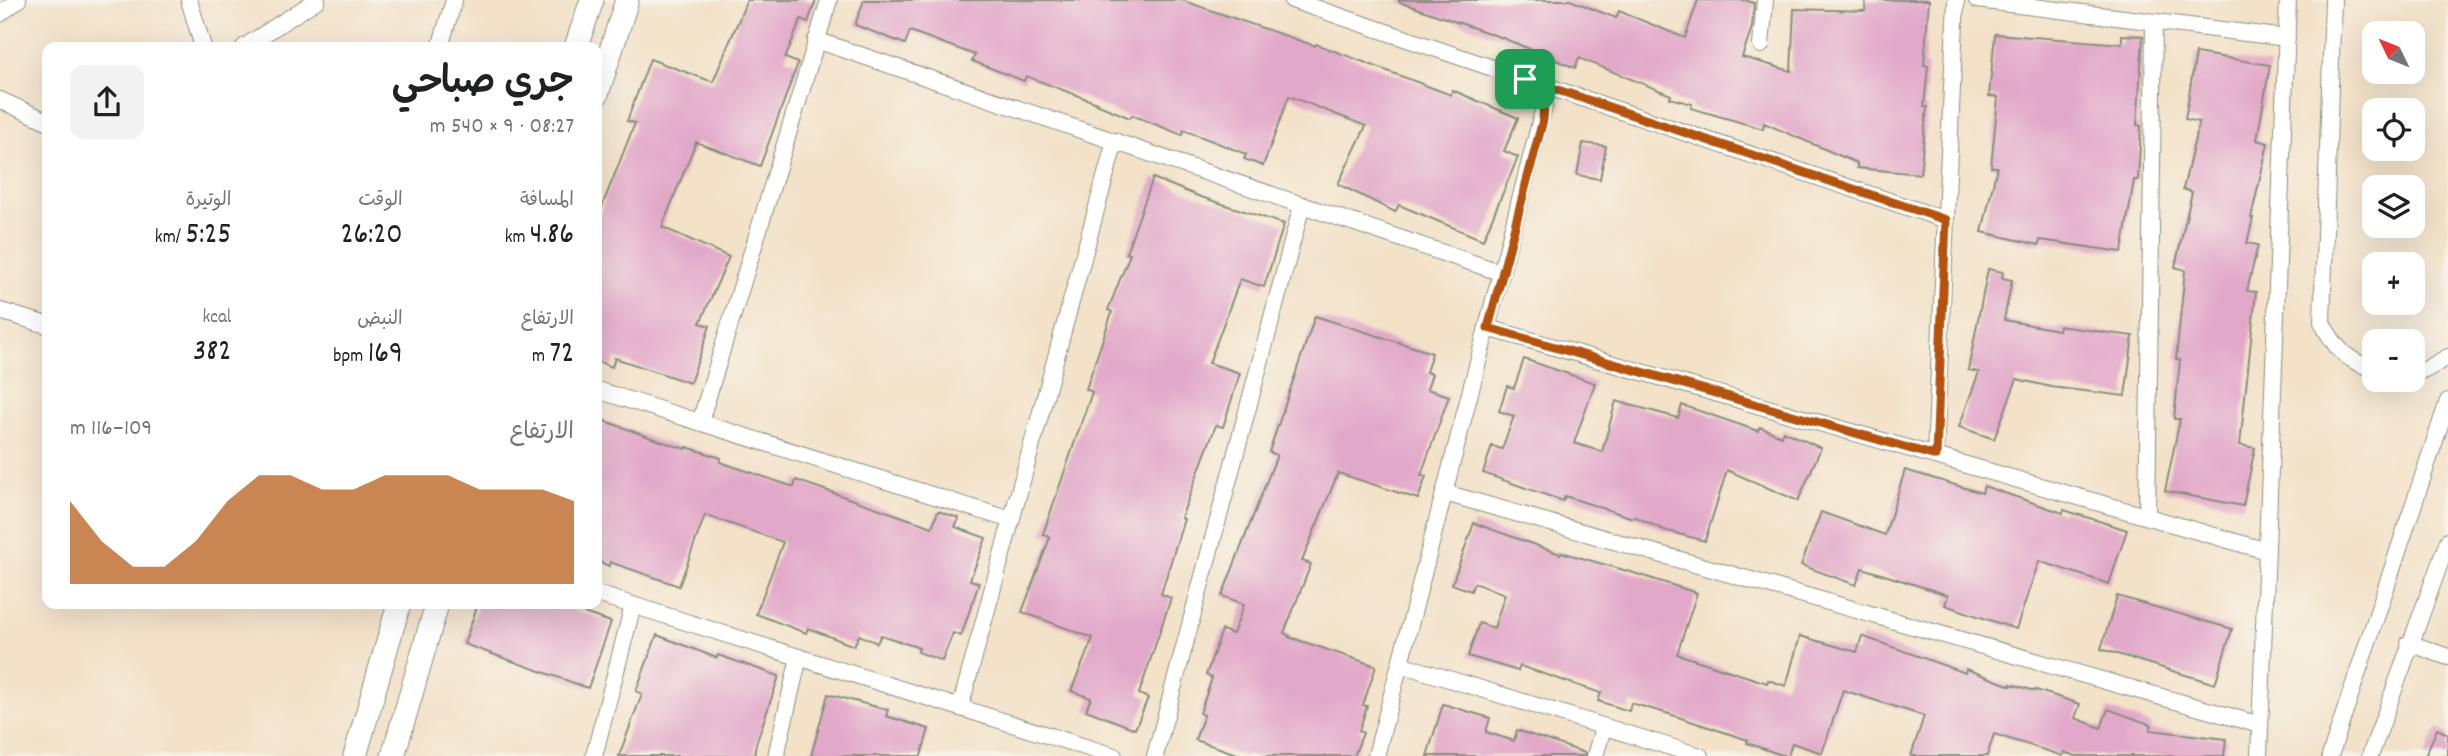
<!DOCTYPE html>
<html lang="ar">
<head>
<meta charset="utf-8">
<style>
  body { margin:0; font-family:Dekko,"Playpen Sans Arabic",sans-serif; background:#f2f2f2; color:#202124; direction:rtl; height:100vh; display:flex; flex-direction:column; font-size:26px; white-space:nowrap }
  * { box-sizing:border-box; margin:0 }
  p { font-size:23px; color:#757577 }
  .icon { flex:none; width:38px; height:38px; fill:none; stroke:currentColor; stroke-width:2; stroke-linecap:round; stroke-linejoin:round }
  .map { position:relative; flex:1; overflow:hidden; direction:ltr }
  .side { position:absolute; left:42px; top:42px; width:560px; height:567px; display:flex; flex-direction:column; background:#fff; border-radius:14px; box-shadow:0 7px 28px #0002; direction:rtl }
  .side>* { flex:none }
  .needle { width:46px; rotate:313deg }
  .controls { position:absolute; left:2362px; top:21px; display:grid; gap:14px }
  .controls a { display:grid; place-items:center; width:63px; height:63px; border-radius:14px; background:#fff; box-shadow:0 7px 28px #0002; font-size:35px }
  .pin { position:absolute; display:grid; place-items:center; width:60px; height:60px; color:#fff; margin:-30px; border-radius:14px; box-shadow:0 4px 10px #0006 }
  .round { display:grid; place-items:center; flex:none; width:74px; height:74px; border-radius:14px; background:#f2f2f2 }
  .headline { display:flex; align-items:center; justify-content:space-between; height:119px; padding:0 28px }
  h1 { font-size:38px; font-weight:600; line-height:52px }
  .stats { display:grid; grid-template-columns:repeat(3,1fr); gap:10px; height:119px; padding:7px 28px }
  .stats div { display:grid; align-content:center }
  .stats b { font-size:30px; font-weight:600 }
  .stats small { font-size:19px; font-weight:400 }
  .stats p { font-size:19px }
  .chart { height:196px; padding:14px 28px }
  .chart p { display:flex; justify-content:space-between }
  .chart svg { width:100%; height:126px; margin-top:7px; fill:#b45309; opacity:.7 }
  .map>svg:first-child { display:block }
  .building { fill:#e2a8c9 }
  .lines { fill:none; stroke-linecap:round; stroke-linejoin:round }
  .minor-casing { stroke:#898f7e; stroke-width:18 }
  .secondary-casing { stroke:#898f7e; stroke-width:25 }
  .minor { stroke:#fff; stroke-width:16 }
  .secondary { stroke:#fff; stroke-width:23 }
  .route-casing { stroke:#fff; stroke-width:14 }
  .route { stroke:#b45309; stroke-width:9 }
</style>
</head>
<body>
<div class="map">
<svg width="2448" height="756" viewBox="0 0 2448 756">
  <rect width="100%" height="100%" fill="#f7f3e8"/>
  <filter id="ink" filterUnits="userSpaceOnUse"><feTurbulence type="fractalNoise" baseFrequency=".0143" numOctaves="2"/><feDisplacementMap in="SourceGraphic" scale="14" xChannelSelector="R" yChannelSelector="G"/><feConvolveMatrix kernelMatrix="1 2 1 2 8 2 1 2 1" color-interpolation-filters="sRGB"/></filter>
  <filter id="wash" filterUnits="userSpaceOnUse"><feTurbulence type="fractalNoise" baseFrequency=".00686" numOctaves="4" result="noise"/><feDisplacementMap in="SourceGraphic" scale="28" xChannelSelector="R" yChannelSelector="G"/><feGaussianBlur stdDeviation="1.57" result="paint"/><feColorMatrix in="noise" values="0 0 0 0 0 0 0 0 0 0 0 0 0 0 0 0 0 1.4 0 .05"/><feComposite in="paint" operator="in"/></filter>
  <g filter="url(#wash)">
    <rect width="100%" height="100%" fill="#f3e1c8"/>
    <g id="blocks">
      <g class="building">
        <polygon points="747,0 816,0 808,22 801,19 785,58 798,63 760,166 696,142 662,227 729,257 700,323 710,326 690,383 615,358 612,367 597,361 597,219 635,123 627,121 650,59 713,82"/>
        <polygon points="864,0 1181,0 1315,46 1316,44 1451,95 1452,90 1518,118 1504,151 1518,157 1483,240 1399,205 1395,212 1338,184 1366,126 1289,96 1263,166 1244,159 1246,154 1184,130 1182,135 1132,115 1130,118 1096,104 1097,103 1026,76 1024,81 972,61 975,55 910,31 905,44 855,25"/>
        <polygon points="1399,0 1570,0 1616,18 1619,11 1685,38 1698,0 1745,0 1754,3 1752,27 1742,57 1791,71 1794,9 1865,11 1866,0 1929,0 1924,65 1928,66 1924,107 1927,107 1920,174 1857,168 1857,163 1764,123 1763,129 1691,108 1692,104 1670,98 1671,95 1579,58 1575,68 1503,38 1399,2"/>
        <polygon points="1995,34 2122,44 2122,35 2143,36 2137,125 2141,126 2138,180 2134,180 2122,252 2040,240 2039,245 1982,232 1997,167 1991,167 1998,97 1989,96"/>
        <polygon points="2196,53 2270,65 2257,140 2268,143 2251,218 2253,218 2247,243 2258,245 2247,291 2256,292 2240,445 2255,448 2243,506 2165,491 2180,419 2174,419 2180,360 2176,359 2185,270 2175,267 2192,192 2183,189 2199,122 2185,119"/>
        <polygon points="1583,143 1606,146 1600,179 1577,175"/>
        <polygon points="1153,178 1198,196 1284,224 1264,287 1240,279 1209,363 1240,373 1223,427 1216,425 1181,518 1184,519 1161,594 1171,598 1139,694 1148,698 1135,729 1086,710 1091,698 1071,691 1093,638 1022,612 1050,537 1043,534 1092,392 1086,389 1112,312 1108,310 1130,254 1126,253"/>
        <polygon points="1988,269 2003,272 2002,278 2012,280 2004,320 2058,330 2059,326 2133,336 2125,396 2051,387 2017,379 1994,439 1959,427 1979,372 1968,370"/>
        <polygon points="1315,316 1432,353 1426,372 1432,374 1427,389 1449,396 1421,475 1426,476 1418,499 1338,473 1302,561 1311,564 1284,633 1290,636 1289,637 1376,666 1363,705 1367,706 1359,731 1363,733 1354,756 1243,756 1195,740 1204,715 1200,713 1212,678 1206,675 1222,630 1233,634 1244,604 1222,596 1277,455 1269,452"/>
        <polygon points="1524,359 1595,383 1574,443 1602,452 1616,401 1678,418 1682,405 1758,431 1760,427 1781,436 1783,431 1821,448 1798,501 1727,470 1705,541 1664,530 1634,516 1633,518 1565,496 1563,501 1483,473 1492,446 1502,449 1514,416 1499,411 1507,386 1514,388"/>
        <polygon points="597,418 660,441 686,449 687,447 721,458 720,462 794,487 796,480 932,527 938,511 959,518 955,527 986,538 970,580 979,583 961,636 953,633 942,661 918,652 919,648 881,635 877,643 859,635 854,646 808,628 806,633 756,614 783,542 705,515 679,586 610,562 609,566 597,561"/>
        <polygon points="1905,470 1982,493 1984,486 2063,513 2064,510 2127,530 2109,584 2039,561 2016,629 1945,605 1948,595 1862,568 1856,585 1801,565 1821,512 1885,535"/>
        <polygon points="1474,523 1560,554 1561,552 1634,573 1697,593 1677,654 1767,683 1768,680 1786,686 1800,636 1857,652 1862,636 1965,673 1966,669 2011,686 2011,684 2035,691 2036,690 2080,704 2075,718 2101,728 2108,709 2152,725 2150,730 2226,739 2224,756 2076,756 2064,752 2063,756 1994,734 1987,756 1911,756 1924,716 1843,690 1822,753 1792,743 1788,756 1785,756 1747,743 1748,740 1669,714 1631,703 1629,711 1598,701 1601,693 1520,666 1518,671 1468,656 1479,623 1494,628 1505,594 1474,583 1471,591 1452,584"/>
        <polygon points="2117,596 2232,629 2215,684 2101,649"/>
        <polygon points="478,604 556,604 611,622 588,688 464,644"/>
        <polygon points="657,635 717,658 718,655 779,676 756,744 754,756 619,756 642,694 636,691"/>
        <polygon points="828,694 888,710 886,716 929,729 921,756 811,756"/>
        <polygon points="1443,704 1490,718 1486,732 1514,741 1517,730 1585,753 1585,756 1427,756"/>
        <polygon points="2437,729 2448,734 2448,756 2425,756"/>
      </g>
    </g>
  </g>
  <g filter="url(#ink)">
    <use href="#blocks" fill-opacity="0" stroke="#898f7e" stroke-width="2"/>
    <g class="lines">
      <defs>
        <g id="minor">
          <polyline points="189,0 203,47"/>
          <path d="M1292,0L1525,79C1536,87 1542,94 1544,107L1376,756"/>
          <polyline points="1977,0 2287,38"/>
          <path d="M2333,0L2322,322C2334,347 2347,362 2375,369"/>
          <polyline points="0,14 18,0"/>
          <polyline points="816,40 1502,273"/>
          <polyline points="1761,45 1765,0"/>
          <polyline points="244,47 317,0"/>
          <polyline points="440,47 454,0"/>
          <polyline points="1531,81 1946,220"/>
          <polyline points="0,100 47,121"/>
          <polyline points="0,311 47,325"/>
          <polyline points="1488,328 2267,551"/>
          <polyline points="2413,372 2425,370 2448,357"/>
          <polyline points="597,390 1011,520"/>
          <polyline points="700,422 829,0"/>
          <polyline points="1935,456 1956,0"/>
          <polyline points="1445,493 2260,725"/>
          <polyline points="2147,516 2154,22"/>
          <polyline points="597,594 1114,756"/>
          <polyline points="2409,643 2448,657"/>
          <polyline points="1400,664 1700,756"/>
          <polyline points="960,708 1115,141"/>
          <polyline points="594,756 633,605"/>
          <polyline points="776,756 799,657"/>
          <polyline points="1155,756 1302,205"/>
          <polyline points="1595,756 1603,728"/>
          <polyline points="2259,756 2288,0"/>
          <polyline points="2330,756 2448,401"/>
          <polyline points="2370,756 2448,541"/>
        </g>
        <g id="secondary">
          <polyline points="576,47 592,0"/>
          <polyline points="597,94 627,0"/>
          <polyline points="355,756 399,604"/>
          <polyline points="393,756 437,604"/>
        </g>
      </defs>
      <use href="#minor" class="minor-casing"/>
      <use href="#secondary" class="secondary-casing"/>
      <use href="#minor" class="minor"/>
      <use href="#secondary" class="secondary"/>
    </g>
  </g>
  <g class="lines" filter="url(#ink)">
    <defs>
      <path id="route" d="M1525,79L1946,220L1936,456L1488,328L1543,120C1545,101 1541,90 1525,79Z"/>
    </defs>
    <use href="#route" class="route-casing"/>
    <use href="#route" class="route"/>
  </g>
</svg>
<div class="controls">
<a><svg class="needle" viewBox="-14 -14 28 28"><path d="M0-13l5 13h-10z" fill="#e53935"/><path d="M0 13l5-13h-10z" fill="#757577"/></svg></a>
<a><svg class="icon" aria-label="locate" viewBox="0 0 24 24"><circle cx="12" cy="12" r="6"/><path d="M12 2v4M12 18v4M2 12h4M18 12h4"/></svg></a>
<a><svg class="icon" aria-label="layers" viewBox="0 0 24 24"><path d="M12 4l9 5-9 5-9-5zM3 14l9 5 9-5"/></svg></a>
<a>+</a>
<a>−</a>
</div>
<div class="pin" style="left:1525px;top:79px;background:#1e9e55"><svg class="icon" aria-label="arrive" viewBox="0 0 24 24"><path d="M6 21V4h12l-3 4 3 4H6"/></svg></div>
<section class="side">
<div class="headline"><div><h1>جري صباحي</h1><p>08:27 · 9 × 540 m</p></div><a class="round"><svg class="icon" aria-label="share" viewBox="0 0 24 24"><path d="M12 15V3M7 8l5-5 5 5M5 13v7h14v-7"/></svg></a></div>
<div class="stats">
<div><p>المسافة</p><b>4.86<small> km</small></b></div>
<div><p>الوقت</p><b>26:20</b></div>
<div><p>الوتيرة</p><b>5:25<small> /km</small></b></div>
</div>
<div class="stats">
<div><p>الارتفاع</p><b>72<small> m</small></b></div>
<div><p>النبض</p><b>169<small> bpm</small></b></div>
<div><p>kcal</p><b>382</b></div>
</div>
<div class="chart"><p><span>الارتفاع</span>109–116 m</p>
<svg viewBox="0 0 160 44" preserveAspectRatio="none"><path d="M0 44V15L10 29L20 38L30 38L40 29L50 15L60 6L70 6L80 11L90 11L100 6L110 6L120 6L130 11L140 11L150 11L160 15V44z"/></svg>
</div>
</section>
</div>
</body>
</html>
